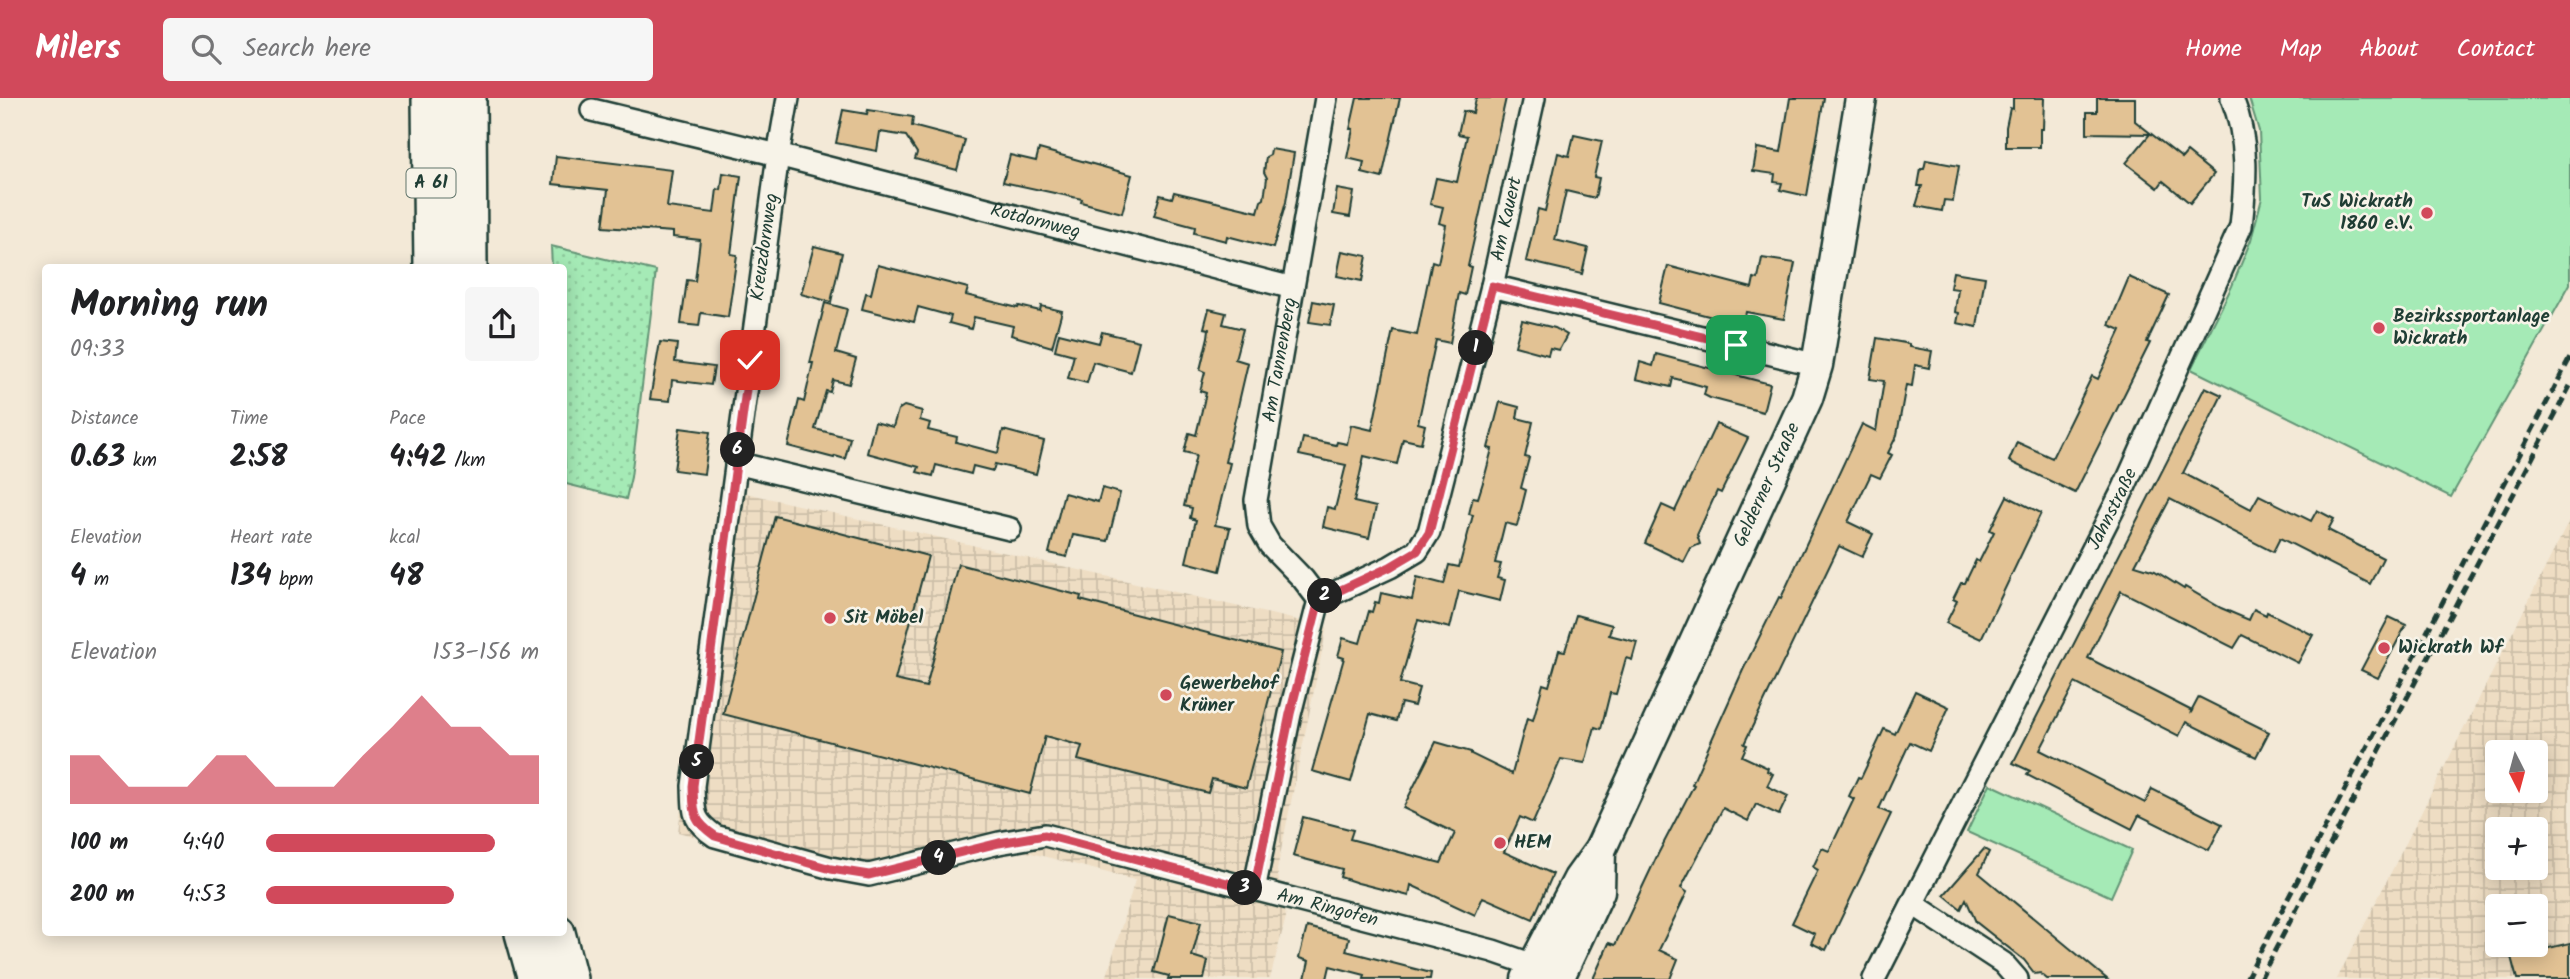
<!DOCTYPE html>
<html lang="en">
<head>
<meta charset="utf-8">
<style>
  body { margin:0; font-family:Kalam,sans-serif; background:#f6f6f6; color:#202124; height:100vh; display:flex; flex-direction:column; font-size:26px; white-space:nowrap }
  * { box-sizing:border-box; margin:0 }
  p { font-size:23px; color:#757577 }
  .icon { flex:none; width:38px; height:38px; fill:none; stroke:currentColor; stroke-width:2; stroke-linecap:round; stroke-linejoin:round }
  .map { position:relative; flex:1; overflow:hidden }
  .panel { position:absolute; left:42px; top:166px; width:525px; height:672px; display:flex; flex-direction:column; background:#fff; border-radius:7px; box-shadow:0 4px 18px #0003 }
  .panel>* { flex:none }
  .needle { width:46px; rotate:174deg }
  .buttons { position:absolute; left:2485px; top:642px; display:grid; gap:14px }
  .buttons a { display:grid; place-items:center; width:63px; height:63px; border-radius:7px; background:#fff; box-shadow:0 4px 18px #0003; font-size:35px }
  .pin { position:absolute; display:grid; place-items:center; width:60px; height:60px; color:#fff; margin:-30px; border-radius:14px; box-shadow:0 4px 10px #0006 }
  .km { position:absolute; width:35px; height:35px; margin:-18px; border-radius:50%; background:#222; color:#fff; font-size:19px; line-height:35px; text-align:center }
  .round { display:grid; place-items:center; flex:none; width:74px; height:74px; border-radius:7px; background:#f6f6f6 }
  .overview { display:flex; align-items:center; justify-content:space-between; height:119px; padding:0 28px }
  h1 { font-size:38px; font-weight:700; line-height:52px }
  .figures { display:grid; grid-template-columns:repeat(3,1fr); gap:10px; height:119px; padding:7px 28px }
  .figures div { display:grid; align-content:center }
  .figures b { font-size:30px; font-weight:700 }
  .figures small { font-size:19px; font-weight:400 }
  .figures p { font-size:19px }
  .chart { height:196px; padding:14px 28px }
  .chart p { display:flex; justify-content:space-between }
  .chart svg { width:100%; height:126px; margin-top:7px; fill:#d1495b; opacity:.7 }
  ul { padding:0 28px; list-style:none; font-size:23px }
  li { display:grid; grid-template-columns:112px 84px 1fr; align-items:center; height:52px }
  li i { height:18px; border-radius:9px; background:#d1495b }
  header { display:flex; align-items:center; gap:42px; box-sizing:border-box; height:98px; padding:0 35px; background:#d1495b; color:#fff }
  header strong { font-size:33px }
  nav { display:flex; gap:38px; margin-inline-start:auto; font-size:24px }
  .search { width:490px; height:63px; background:#f6f6f6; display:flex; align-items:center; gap:18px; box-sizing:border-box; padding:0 24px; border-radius:7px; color:#757577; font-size:26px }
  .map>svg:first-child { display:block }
  .industrial { fill:url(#industrial-grid); fill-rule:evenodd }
  .grass { fill:url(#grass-dots); stroke:#629475; stroke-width:2 }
  .park { fill:#a5eab6; stroke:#629475; stroke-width:2 }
  .building { fill:#e2c294; stroke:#1f3d34; stroke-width:2 }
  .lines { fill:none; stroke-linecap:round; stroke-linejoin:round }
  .street-casing { stroke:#1f3d34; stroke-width:26 }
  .secondary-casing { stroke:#1f3d34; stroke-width:35 }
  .highway-casing { stroke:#1f3d34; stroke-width:42 }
  .street { stroke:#f7f3e8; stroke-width:21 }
  .secondary { stroke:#f7f3e8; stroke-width:30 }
  .highway { stroke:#f7f3e8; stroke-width:37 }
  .rail { stroke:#1f3d34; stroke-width:5; stroke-dasharray:10 5; stroke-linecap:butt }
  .route-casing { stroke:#fff; stroke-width:14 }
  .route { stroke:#d1495b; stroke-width:9 }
  .poi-dot { fill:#d1495b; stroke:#f7f3e8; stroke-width:2.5 }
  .labels { text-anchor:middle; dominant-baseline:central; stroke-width:5; stroke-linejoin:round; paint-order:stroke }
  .shield { fill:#f7f3e8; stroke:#60746a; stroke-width:2 }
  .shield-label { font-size:18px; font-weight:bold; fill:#1f3d34 }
  .poi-label { font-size:19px; font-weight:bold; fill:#1f3d34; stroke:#f7f3e8; text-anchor:start }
  .street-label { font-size:19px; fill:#1f3d34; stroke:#f7f3e8 }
</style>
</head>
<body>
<header>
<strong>Milers</strong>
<div class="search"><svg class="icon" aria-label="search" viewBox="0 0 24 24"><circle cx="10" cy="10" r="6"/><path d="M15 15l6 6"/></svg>Search here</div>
<nav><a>Home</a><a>Map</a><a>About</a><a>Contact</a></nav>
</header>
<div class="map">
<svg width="2570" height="881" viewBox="0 0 2570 881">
  <defs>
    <pattern id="industrial-grid" width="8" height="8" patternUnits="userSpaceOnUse" patternTransform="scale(1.75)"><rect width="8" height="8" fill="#eeddc3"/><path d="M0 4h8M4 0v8" fill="none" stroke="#ccbfa8"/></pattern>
    <pattern id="grass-dots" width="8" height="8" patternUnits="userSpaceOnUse" patternTransform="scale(1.75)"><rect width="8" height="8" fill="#a5eab6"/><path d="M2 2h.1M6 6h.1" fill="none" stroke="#8eca9d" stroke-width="1.8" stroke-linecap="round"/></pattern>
  </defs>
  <rect width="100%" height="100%" fill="#f3e9d7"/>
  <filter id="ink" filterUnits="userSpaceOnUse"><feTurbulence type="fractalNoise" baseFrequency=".0143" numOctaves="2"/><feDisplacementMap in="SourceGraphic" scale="14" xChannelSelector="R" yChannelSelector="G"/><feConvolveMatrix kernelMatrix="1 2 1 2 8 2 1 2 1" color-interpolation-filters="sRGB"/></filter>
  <g filter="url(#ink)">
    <g class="industrial">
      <polygon points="724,390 1327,529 1277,772 1286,819 1270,881 1106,881 1135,782 1008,749 867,785 678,734"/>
      <path d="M2570,421V881H2337ZM2497,654H2536V693H2497ZM2497,732H2536V770H2497ZM2497,808H2536V847H2497Z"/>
    </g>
    <polygon class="grass" points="551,148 656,173 631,379 626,401 566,386 564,350 564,170 552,170"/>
    <g class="park">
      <polygon points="2249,0 2570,0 2570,186 2451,399 2191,271 2232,188 2251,142 2262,100 2259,33"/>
      <polygon points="1990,686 2132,752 2111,799 1967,734"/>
    </g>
    <g class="building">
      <polygon points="1357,0 1400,0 1382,80 1362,75 1364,64 1347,60 1353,31 1350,31"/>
      <polygon points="1476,0 1506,0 1468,168 1471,169 1465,197 1459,195 1450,245 1436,242 1418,325 1425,327 1421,345 1403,341 1397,366 1364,358 1354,404 1376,409 1369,440 1323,429 1327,409 1335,411 1346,367 1299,357 1303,340 1336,347 1337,344 1347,346 1351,327 1372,332 1393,232 1417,237 1432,163 1438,165 1446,127 1439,125 1443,109 1430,106 1436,80 1457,84 1467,38 1458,36 1463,13 1473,15"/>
      <polygon points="1790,0 1824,0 1807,98 1780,92 1782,85 1774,84 1775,76 1753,73 1757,50 1781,54"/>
      <polygon points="2013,0 2044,0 2043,31 2040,31 2040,49 2006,49 2006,29 2010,10 2013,11"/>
      <polygon points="2097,0 2135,0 2135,23 2182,60 2187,54 2214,76 2190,105 2163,83 2158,90 2126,65 2150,36 2087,35 2087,14 2097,14"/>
      <polygon points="843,12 867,16 868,12 913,19 912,28 965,42 957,72 915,61 917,55 906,38 880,34 877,53 836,45"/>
      <polygon points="1574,37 1602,43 1594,79 1599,80 1595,100 1566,93 1555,142 1588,150 1582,176 1526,163 1538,111 1545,113 1558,55 1569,58"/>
      <polygon points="1039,51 1132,77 1122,115 1081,104 1082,101 1003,84 1010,57 1036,63"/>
      <polygon points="1271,51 1294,55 1286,104 1273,150 1227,138 1226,143 1194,135 1195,129 1154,118 1160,97 1172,100 1174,94 1258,114 1261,103 1264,101 1267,80 1264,74 1266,59 1270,57"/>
      <polygon points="556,58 672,72 667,109 714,115 717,91 721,92 723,75 741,78 731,156 737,157 728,219 701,215 699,228 681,226 687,182 695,183 700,142 673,139 673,134 603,129 608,92 553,86"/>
      <polygon points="1926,62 1959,68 1953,103 1944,102 1942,113 1916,108 1922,88 1918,88 1921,71 1924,71"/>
      <polygon points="1337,91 1354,94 1350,119 1333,116"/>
      <polygon points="814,148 842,155 831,204 801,196"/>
      <polygon points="1342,153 1367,158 1362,183 1337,178"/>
      <polygon points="1762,160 1795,165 1784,221 1746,214 1743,227 1659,205 1668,168 1752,190 1754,180 1758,181"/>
      <polygon points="878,167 968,190 966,197 1018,210 1019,208 1040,213 1041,208 1062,213 1052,249 1011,237 1013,228 974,219 971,231 949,225 951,218 918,209 914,224 862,211 866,195 871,196"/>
      <polygon points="1953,174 1985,179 1977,229 1957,225 1959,215 1955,214 1958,191 1950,190"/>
      <polygon points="2129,179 2169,197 2147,244 2150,245 2075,395 2009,363 2017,344 2052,360 2092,278 2098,281 2121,232 2109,227"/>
      <polygon points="1313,203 1334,207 1330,227 1309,224"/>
      <polygon points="825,205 847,211 836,255 856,261 849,286 833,282 830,294 826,293 815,331 850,340 845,361 835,358 834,360 788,348 799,302 804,304 813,265 810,265"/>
      <polygon points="1209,211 1226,215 1223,226 1243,231 1235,261 1248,265 1225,364 1230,365 1215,427 1230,430 1220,473 1186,464 1196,422 1190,420 1192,410 1184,408 1196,357 1184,354 1189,335 1196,337 1206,295 1200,293 1205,274 1200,272 1208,239 1209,231 1204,230"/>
      <polygon points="1522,222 1555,230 1567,237 1559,252 1550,250 1548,257 1515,248"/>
      <polygon points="1102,234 1139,243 1131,274 1093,264 1087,285 1068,280 1074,257 1055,252 1059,235 1099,245"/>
      <polygon points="1877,240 1905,245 1909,246 1909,249 1932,253 1929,270 1915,267 1912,288 1906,287 1897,337 1888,355 1892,357 1880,380 1871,376 1848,424 1873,436 1862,459 1839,448 1744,646 1747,647 1742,658 1768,670 1767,673 1773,676 1767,688 1788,698 1779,717 1756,706 1748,723 1723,710 1681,790 1687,794 1659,852 1678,861 1670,881 1593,881 1609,845 1615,847 1658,756 1694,687 1692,686 1743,572 1779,499 1781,500 1862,326 1876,333 1884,283 1870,281"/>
      <polygon points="660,244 677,246 675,264 714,269 711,287 672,282 670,303 650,301"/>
      <polygon points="1656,256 1770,286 1763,314 1710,300 1704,297 1706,289 1673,280 1671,289 1636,281 1640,264 1653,268"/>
      <polygon points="2205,289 2222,297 2183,375 2251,411 2259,397 2311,423 2317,412 2334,421 2328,432 2383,460 2370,486 2280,440 2273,454 2170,401 2135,467 2155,473 2184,491 2185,489 2221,510 2249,522 2254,511 2266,517 2267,514 2313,537 2298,565 2242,537 2234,550 2121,493 2088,560 2192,613 2190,616 2199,599 2269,634 2256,659 2186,624 2179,638 2075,585 2040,652 2145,705 2152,691 2222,726 2209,752 2139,717 2132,731 2027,677 2030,673 2013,665"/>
      <polygon points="1500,304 1519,309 1517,320 1533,324 1525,359 1529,360 1521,390 1526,392 1517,428 1505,425 1495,465 1501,466 1497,480 1505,482 1500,503 1459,493 1450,530 1418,522 1400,585 1419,590 1414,608 1401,605 1396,623 1370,616 1351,684 1312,673 1344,560 1338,558 1343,540 1360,545 1369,513 1372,514 1375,504 1379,505 1381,495 1412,502 1417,479 1444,486 1449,467 1459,469 1473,417 1469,416 1473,399 1478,400 1484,381 1492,351 1488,350"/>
      <polygon points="904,308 922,313 920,322 930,325 928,332 957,339 956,344 998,355 1003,332 1044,343 1036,376 995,366 993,373 973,368 971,376 936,367 933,378 917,374 919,369 867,355 875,324 893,329 898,312"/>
      <polygon points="1716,326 1748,340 1721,395 1717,393 1697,437 1700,446 1691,450 1684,464 1645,445 1662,407 1675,413"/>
      <polygon points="680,330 710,334 704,376 674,372"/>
      <polygon points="1102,390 1120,395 1108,443 1073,437 1067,459 1049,455 1064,395 1098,404"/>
      <polygon points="2007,398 2041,415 1981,541 1946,525 1957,503 1953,501 1961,485 1965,485 1976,462 1979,464 1994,434 1990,432"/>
      <polygon points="775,418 928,458 895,582 926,589 958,466 1081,498 1080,502 1281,554 1246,690 1212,681 1208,695 1078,662 1082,648 1045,638 1030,696 723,616"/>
      <polygon points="1576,517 1612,527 1609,537 1637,544 1632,562 1626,560 1616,596 1610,595 1601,631 1595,629 1585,665 1561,661 1533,725 1520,719 1504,754 1553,776 1533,821 1483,799 1475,817 1411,787 1409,798 1358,785 1340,779 1342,771 1293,758 1303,719 1353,732 1350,741 1441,765 1455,735 1403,710 1436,644 1471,654 1471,656 1512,676 1527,620 1533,622 1543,586 1549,588 1559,552 1565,553"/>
      <polygon points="2389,519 2406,527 2378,580 2361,572"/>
      <polygon points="1915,593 1949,609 1929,653 1910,644 1879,711 1891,716 1826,852 1811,845 1815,836 1792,825 1818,772 1813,769 1822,750 1829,753 1854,701 1849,698 1858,679 1861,680 1884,631 1895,636"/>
      <polygon points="1984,751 1989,754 1979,775 2107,881 2047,881 2040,875 2035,876 2024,862 1976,824 1966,801 1961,811 1944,797"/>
      <polygon points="1169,816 1201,824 1192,858 1208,863 1204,881 1168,881 1169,878 1154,874"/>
      <polygon points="1307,829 1349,840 1346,853 1431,875 1430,881 1364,881 1365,877 1330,868 1327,881 1305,881 1309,863 1299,860"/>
      <polygon points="2570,845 2570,881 2517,881 2511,859"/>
    </g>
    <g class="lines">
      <defs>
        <g id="street">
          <path id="s1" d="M788,0L778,57L693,688C694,715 692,722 715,738L831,770L869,777L999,745L1045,737L1493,853L1545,871"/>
          <path id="s2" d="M592,12L778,57L1293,190"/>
          <polyline points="1492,188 1817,267"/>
          <polyline points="736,365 1010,431"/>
          <path id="s3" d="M1319,502L1303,481L1270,447L1259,428L1256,402L1326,0"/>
          <path id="s4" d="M1254,792L1290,616L1319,502L1390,469L1417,453L1429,434L1492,188L1534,0"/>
          <polyline points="1913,806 2003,865 2017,881"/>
          <path id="s5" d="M1874,881L2123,392L2241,128C2246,83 2249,43 2232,0"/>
        </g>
        <g id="secondary">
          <path id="s6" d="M1527,881L1579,781L1600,752L1807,300L1817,267L1861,0"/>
          <polyline points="1558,881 1599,793 1600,752"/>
        </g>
        <g id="highway">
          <polyline points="431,0 433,170"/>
          <polyline points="467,0 468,170"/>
          <polyline points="524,835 537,881"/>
          <polyline points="556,835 568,881"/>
        </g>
      </defs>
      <use href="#street" class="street-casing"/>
      <use href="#secondary" class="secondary-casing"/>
      <use href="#highway" class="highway-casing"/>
      <use href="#street" class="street"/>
      <use href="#secondary" class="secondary"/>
      <use href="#highway" class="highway"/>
      <g class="rail">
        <polyline points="2246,881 2570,260"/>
        <polyline points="2260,881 2570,288"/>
      </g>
    </g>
  </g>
  <g class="lines" filter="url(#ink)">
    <defs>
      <path id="route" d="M750,262L693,688C694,715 692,722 715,738L831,771L869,777L999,745L1045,737L1254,792L1290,616L1319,502L1390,469L1417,453L1429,435L1492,188L1736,247"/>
    </defs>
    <use href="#route" class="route-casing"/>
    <use href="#route" class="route"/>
  </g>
  <g class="poi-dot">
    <circle cx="2427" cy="115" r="7"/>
    <circle cx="2379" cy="230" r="7"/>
    <circle cx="830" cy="520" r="7"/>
    <circle cx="2384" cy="550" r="7"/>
    <circle cx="1166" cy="597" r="7"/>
    <circle cx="1500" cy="745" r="7"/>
  </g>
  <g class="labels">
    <rect class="shield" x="406.5" y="70.5" width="49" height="29" rx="5"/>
    <g class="shield-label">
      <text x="431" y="85">A 61</text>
    </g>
    <g class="poi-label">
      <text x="2413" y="104" text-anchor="end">TuS Wickrath<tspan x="2413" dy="22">1860 e.V.</tspan></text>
      <text x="2393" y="219">Bezirkssportanlage<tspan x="2393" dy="22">Wickrath</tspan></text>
      <text x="844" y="520">Sit Möbel</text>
      <text x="2398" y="550">Wickrath Wf</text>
      <text x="1180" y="586">Gewerbehof<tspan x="1180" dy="22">Krüner</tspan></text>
      <text x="1514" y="745">HEM</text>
    </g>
    <g class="street-label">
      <text stroke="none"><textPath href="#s4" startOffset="752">Am Kauert</textPath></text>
      <text stroke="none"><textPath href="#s2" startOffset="457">Rotdornweg</textPath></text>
      <text transform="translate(765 149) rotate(-82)">Kreuzdornweg</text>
      <text stroke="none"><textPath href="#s3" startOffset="264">Am Tannenberg</textPath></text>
      <text stroke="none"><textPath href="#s6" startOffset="550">Gelderner Straße</textPath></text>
      <text stroke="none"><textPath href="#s5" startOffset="527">Jahnstraße</textPath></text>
      <text stroke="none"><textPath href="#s1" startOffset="1384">Am Ringofen</textPath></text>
    </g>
  </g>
</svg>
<div class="buttons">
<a><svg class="needle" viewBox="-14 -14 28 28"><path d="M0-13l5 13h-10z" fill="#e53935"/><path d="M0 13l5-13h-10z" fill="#757577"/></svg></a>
<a>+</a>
<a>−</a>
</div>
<div class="pin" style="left:1736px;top:247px;background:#1e9e55"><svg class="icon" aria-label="arrive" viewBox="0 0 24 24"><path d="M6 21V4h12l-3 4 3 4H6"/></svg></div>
<div class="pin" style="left:750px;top:262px;background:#d93025"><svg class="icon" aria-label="check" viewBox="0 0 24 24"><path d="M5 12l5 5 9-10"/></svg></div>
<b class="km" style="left:1476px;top:250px">1</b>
<b class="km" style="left:1325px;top:498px">2</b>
<b class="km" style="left:1245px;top:790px">3</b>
<b class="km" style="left:939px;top:760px">4</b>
<b class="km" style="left:697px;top:664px">5</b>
<b class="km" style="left:738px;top:352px">6</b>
<section class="panel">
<div class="overview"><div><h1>Morning run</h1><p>09:33</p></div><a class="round"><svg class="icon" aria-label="share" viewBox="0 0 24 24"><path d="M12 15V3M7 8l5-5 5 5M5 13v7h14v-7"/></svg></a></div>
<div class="figures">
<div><p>Distance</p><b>0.63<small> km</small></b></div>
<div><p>Time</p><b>2:58</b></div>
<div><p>Pace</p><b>4:42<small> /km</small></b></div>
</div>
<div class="figures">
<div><p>Elevation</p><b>4<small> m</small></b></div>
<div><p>Heart rate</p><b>134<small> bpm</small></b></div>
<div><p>kcal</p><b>48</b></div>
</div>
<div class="chart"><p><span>Elevation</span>153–156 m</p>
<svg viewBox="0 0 160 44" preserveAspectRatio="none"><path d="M0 44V27L10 27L20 38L30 38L40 38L50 27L60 27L70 38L80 38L90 38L100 27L110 17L120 6L130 17L140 17L150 27L160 27V44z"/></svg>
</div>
<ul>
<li><b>100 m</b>4:40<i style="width:84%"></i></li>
<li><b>200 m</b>4:53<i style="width:69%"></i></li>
</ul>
</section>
</div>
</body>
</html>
